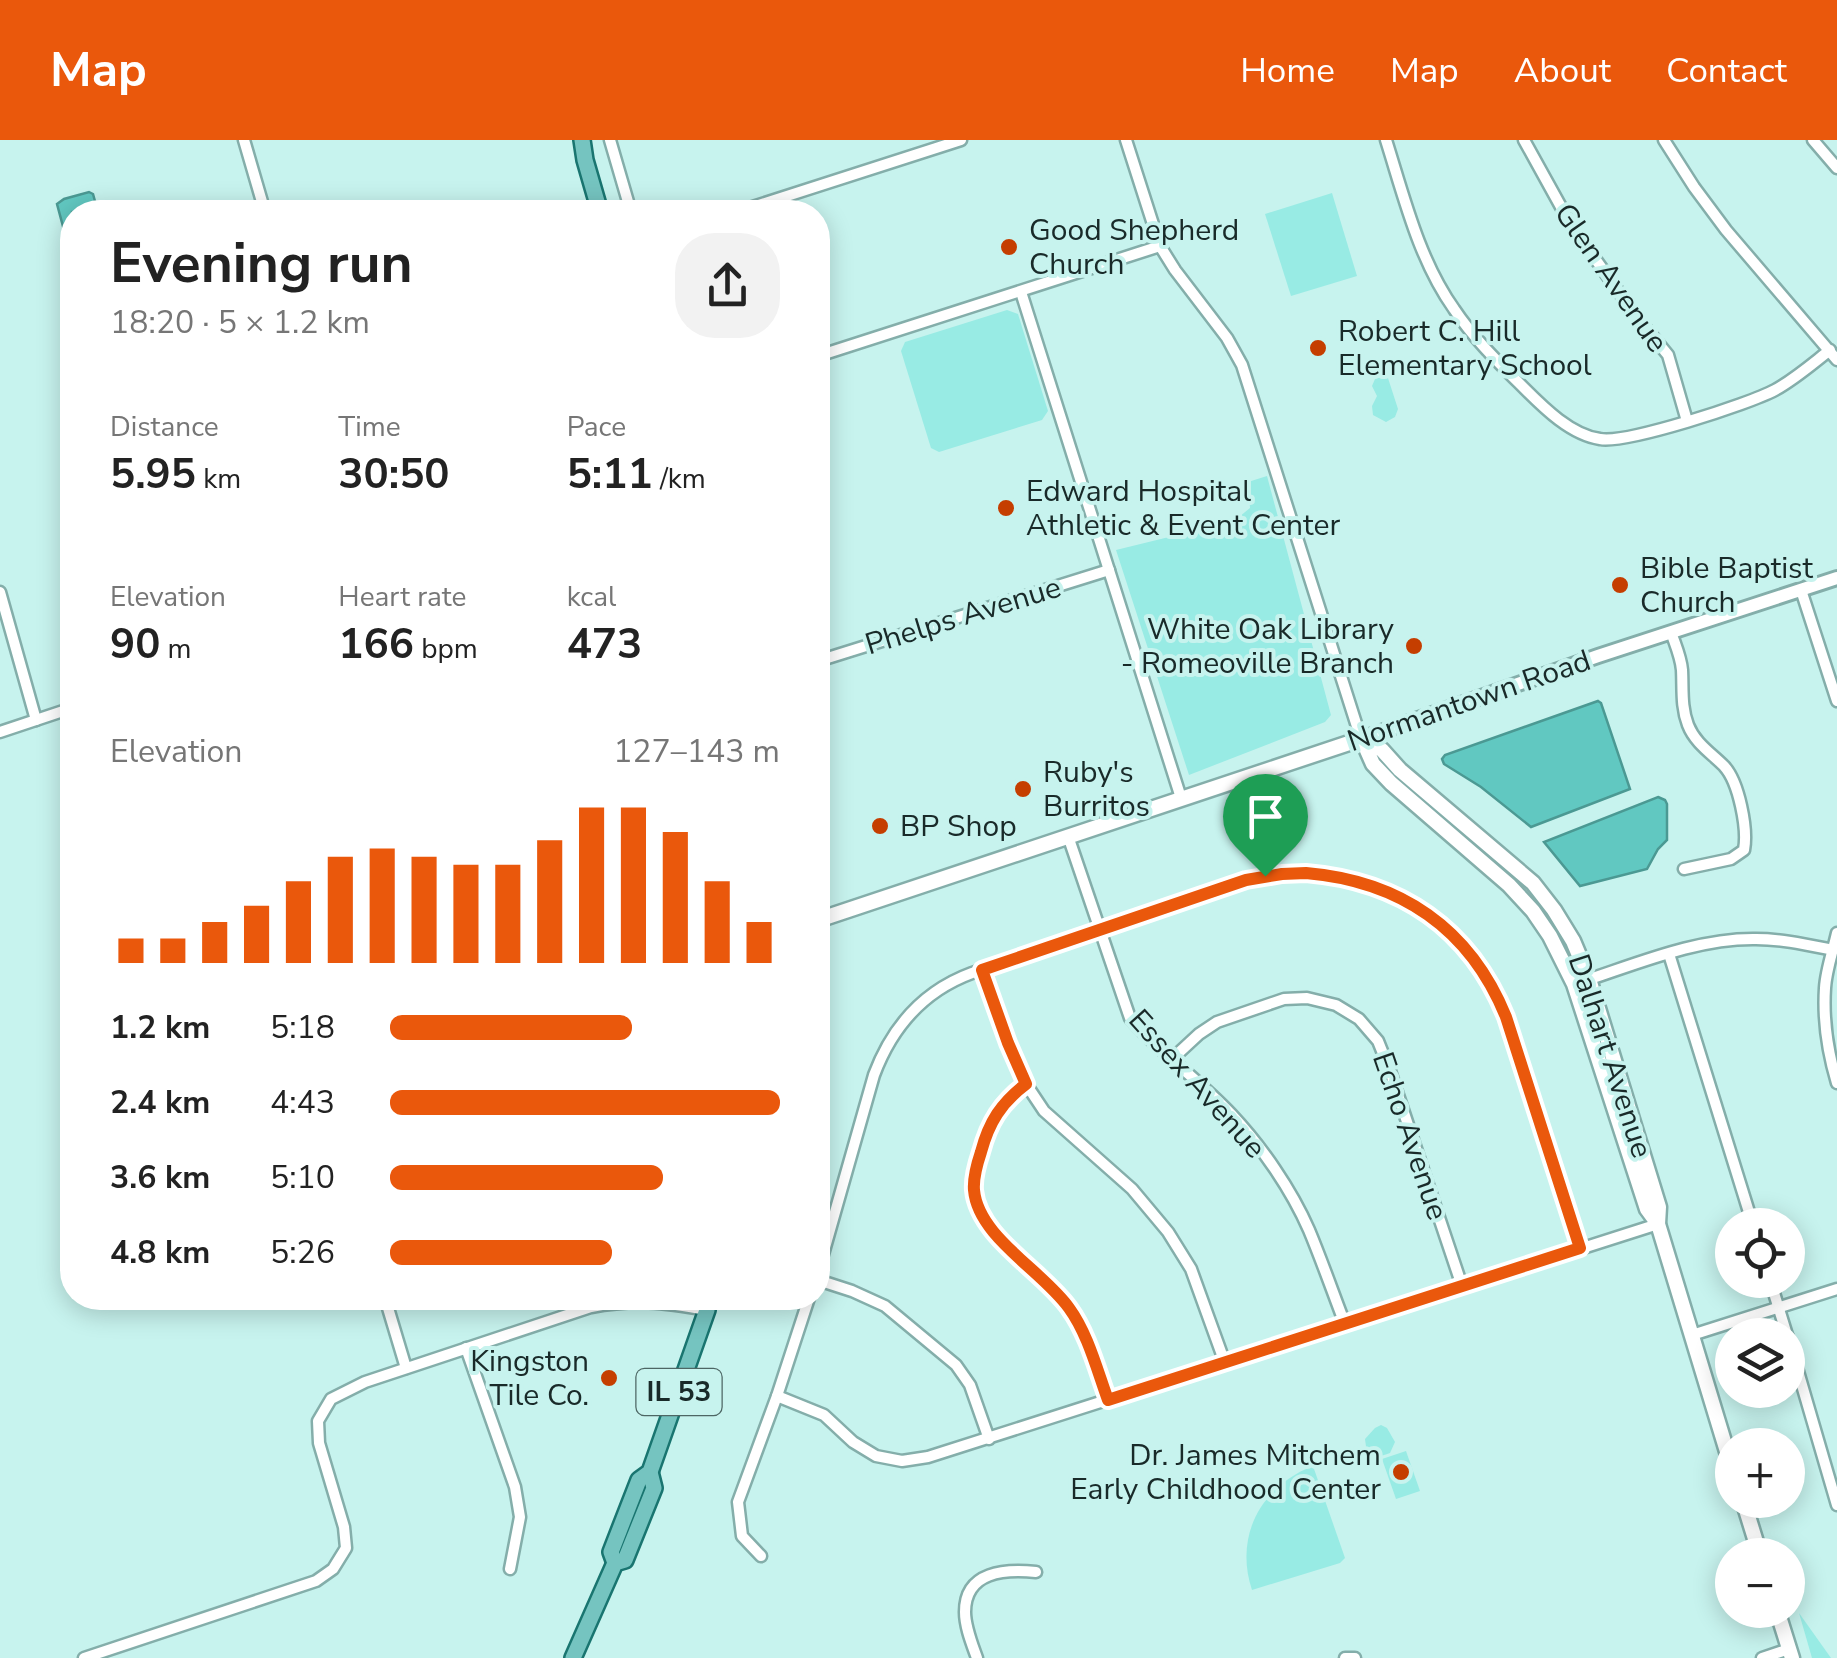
<!DOCTYPE html>
<html lang="en">
<head>
<meta charset="utf-8">
<style>
  body { margin:0; font-family:"Nunito Sans",sans-serif; background:#f2f2f2; color:#222; height:100vh; display:flex; flex-direction:column; font-size:38px; white-space:nowrap }
  * { box-sizing:border-box; margin:0 }
  p { font-size:32px; color:#767676 }
  .icon { flex:none; width:55px; height:55px; fill:none; stroke:currentColor; stroke-width:2; stroke-linecap:round; stroke-linejoin:round }
  .map { position:relative; flex:1; overflow:hidden }
  .drawer { position:absolute; left:60px; top:60px; width:770px; height:1110px; display:flex; flex-direction:column; background:#fff; border-radius:40px; box-shadow:0 5px 25px #0003 }
  .drawer>* { flex:none }
  .tools { position:absolute; left:1715px; top:1068px; display:grid; gap:20px }
  .tools a { display:grid; place-items:center; width:90px; height:90px; border-radius:50%; background:#fff; box-shadow:0 5px 25px #0003; font-size:50px }
  .pin { position:absolute; display:grid; place-items:center; width:85px; height:85px; color:#fff; margin:-102px -42px; border-radius:50% 50% 50% 0; rotate:-45deg; box-shadow:0 0 10px #0007 }
  .pin .icon { rotate:45deg }
  .round { display:grid; place-items:center; flex:none; width:105px; height:105px; border-radius:40px; background:#f2f2f2 }
  .head { display:flex; align-items:center; justify-content:space-between; height:170px; padding:0 50px }
  h1 { font-size:55px; font-weight:700; line-height:75px }
  .metrics { display:grid; grid-template-columns:repeat(3,1fr); gap:15px; height:170px; padding:10px 50px }
  .metrics div { display:grid; align-content:center }
  .metrics b { font-size:42px; font-weight:700 }
  .metrics small { font-size:28px; font-weight:400 }
  .metrics p { font-size:28px }
  .chart { height:280px; padding:20px 50px }
  .chart p { display:flex; justify-content:space-between }
  .chart svg { width:100%; height:180px; margin-top:10px; stroke:#ea580c; stroke-width:6 }
  ul { padding:0 50px; list-style:none; font-size:32px }
  li { display:grid; grid-template-columns:160px 120px 1fr; align-items:center; height:75px }
  li i { height:25px; border-radius:12px; background:#ea580c }
  header { display:flex; align-items:center; gap:60px; box-sizing:border-box; height:140px; padding:0 50px; background:#ea580c; color:#fff }
  header strong { font-size:48px }
  nav { display:flex; gap:55px; margin-inline-start:auto; font-size:35px }
  .map>svg:first-child { display:block }
  .green { fill:#98ebe4 }
  .water { fill:#61c8c1; stroke:#4b9993; stroke-width:2.5 }
  .lines { fill:none; stroke-linecap:round; stroke-linejoin:round }
  .minor-casing { stroke:#84aeaa; stroke-width:15 }
  .tertiary-casing { stroke:#84aeaa; stroke-width:18 }
  .secondary-casing { stroke:#84aeaa; stroke-width:19 }
  .primary-casing { stroke:#197570; stroke-width:20 }
  .minor { stroke:#fff; stroke-width:10 }
  .tertiary { stroke:#fff; stroke-width:12 }
  .secondary { stroke:#fff; stroke-width:14 }
  .primary { stroke:#75c4c0; stroke-width:15 }
  .route-casing { stroke:#fff; stroke-width:20 }
  .route { stroke:#ea580c; stroke-width:12 }
  .poi-dot { fill:#c53e00; stroke:#c7f3ee; stroke-width:4 }
  .labels { text-anchor:middle; dominant-baseline:central; stroke-width:8; stroke-linejoin:round; paint-order:stroke }
  .shield { fill:#c7f3ee; stroke:#4d6664; stroke-width:2.5 }
  .shield-label { font-size:28px; font-weight:bold; fill:#192a29 }
  .poi-label { font-size:30px; fill:#192a29; stroke:#c7f3ee; text-anchor:start }
  .street-label { font-size:30px; fill:#192a29; stroke:#c7f3ee }
</style>
</head>
<body>
<header>
<strong>Map</strong>
<nav><a>Home</a><a>Map</a><a>About</a><a>Contact</a></nav>
</header>
<div class="map">
<svg width="1837" height="1518" viewBox="0 0 1837 1518">
  <rect width="100%" height="100%" fill="#c7f3ee"/>
  <g class="green">
    <polygon points="1332,53 1357,136 1291,156 1265,74"/>
    <polygon points="1007,170 1018,174 1048,271 1042,280 939,312 931,308 901,211 905,202"/>
    <polygon points="1387,235 1398,269 1395,277 1386,282 1373,275 1372,266 1377,256 1372,246 1375,239"/>
    <polygon points="1267,336 1331,575 1325,582 1189,635 1116,410 1234,381 1250,368 1248,342"/>
    <path d="M1381,1285L1387,1288L1395,1302L1390,1313C1382,1316 1376,1318 1367,1314L1365,1299L1375,1288Z"/>
    <polygon points="1406,1311 1420,1351 1396,1359 1382,1319"/>
    <path d="M1313,1326L1345,1418L1340,1423L1252,1450C1234,1396 1261,1346 1313,1326Z"/>
    <polygon points="1799,1473 1831,1518 1812,1518"/>
  </g>
  <g class="water">
    <polygon points="89,52 93,54 98,72 72,72 72,120 57,64 64,59"/>
    <polygon points="1598,561 1601,563 1630,649 1531,687 1481,647 1444,624 1442,619 1445,615"/>
    <polygon points="1658,657 1665,660 1667,664 1667,700 1658,709 1647,729 1580,746 1544,702"/>
  </g>
  <g class="lines">
    <defs>
      <g id="minor">
        <polyline points="244,0 265,72"/>
        <polyline points="610,0 631,72"/>
        <polyline points="1126,0 1160,106 1175,130 1227,198 1242,225 1361,599"/>
        <path d="M1386,0C1404,57 1419,120 1454,169C1474,199 1500,224 1525,249C1544,268 1571,295 1600,299C1626,304 1749,264 1775,250C1795,239 1812,224 1830,210"/>
        <polyline points="1524,0 1571,85 1636,176 1668,215 1687,281"/>
        <polyline points="1664,0 1694,47 1726,90 1837,220"/>
        <polyline points="1813,0 1837,28"/>
        <polyline points="737,72 961,0"/>
        <polyline points="1021,152 1181,658"/>
        <polyline points="818,216 1160,106"/>
        <polyline points="1801,450 1837,561"/>
        <polyline points="0,452 36,580"/>
        <path d="M1671,492C1675,504 1681,517 1682,530C1683,549 1681,567 1688,585C1695,603 1711,613 1724,626C1739,642 1748,689 1744,710L1731,719L1684,729"/>
        <polyline points="818,521 1109,430"/>
        <polyline points="0,592 72,568"/>
        <path d="M1068,696L1130,878C1160,913 1199,940 1231,974C1262,1007 1291,1049 1309,1090C1322,1121 1333,1153 1345,1184"/>
        <path d="M1837,793C1833,811 1826,830 1825,848C1823,879 1828,913 1837,943"/>
        <polyline points="1669,814 1753,1085"/>
        <polyline points="982,830 1008,903 1026,944 1044,971 1132,1049 1168,1092 1191,1129 1225,1223"/>
        <path d="M1584,841C1639,823 1698,798 1756,799C1782,799 1808,805 1833,810"/>
        <polyline points="1172,919 1199,894 1217,882 1284,859 1307,858 1336,865 1359,879 1378,901 1390,931 1462,1146"/>
        <path d="M1026,944C1001,962 989,982 981,1013C977,1024 973,1038 974,1050C978,1097 1043,1130 1069,1168C1088,1195 1097,1230 1108,1260"/>
        <path d="M818,1132L874,935C892,887 923,851 972,833L1246,740C1360,715 1462,769 1506,877L1580,1108"/>
        <polyline points="818,1140 852,1151 885,1166 956,1225 970,1245 989,1299"/>
        <polyline points="1770,1140 1787,1195"/>
        <polyline points="385,1158 406,1228"/>
        <polyline points="1692,1195 1837,1149"/>
        <polyline points="1788,1197 1837,1365"/>
        <polyline points="466,1208 515,1347 520,1377 510,1429"/>
        <polyline points="777,1256 824,1275 853,1302 876,1316 902,1321 928,1317 1658,1084"/>
        <polyline points="761,1416 742,1396 738,1362 777,1256 809,1158"/>
        <path d="M84,1518L316,1441L333,1429L346,1408L344,1387L319,1303L318,1281L331,1259L365,1242L591,1167C635,1159 662,1162 707,1170"/>
        <path d="M977,1518C972,1504 965,1487 965,1472C965,1431 1005,1429 1036,1432"/>
        <polyline points="1345,1518 1355,1518"/>
        <polyline points="1762,1518 1789,1509"/>
      </g>
      <polyline id="tertiary" points="1361,599 1598,516 1837,438"/>
      <g id="secondary">
        <polyline points="1361,599 1382,610 1400,630 1533,743 1554,770 1573,801 1589,839 1659,1067 1658,1084 1732,1328"/>
        <polyline points="1362,599 1373,624 1391,643 1509,745 1533,771 1550,796 1574,844 1647,1069 1658,1084"/>
        <polyline points="818,780 1361,599"/>
        <polyline points="1743,1360 1760,1415"/>
        <polyline points="1777,1470 1792,1518"/>
      </g>
      <g id="primary">
        <polyline points="582,0 585,20 600,72"/>
        <polyline points="615,1423 611,1412 639,1340 650,1332 707,1170 705,1158"/>
        <polyline points="573,1518 615,1423 625,1420 654,1348 650,1332"/>
      </g>
    </defs>
    <use href="#minor" class="minor-casing"/>
    <use href="#tertiary" class="tertiary-casing"/>
    <use href="#secondary" class="secondary-casing"/>
    <use href="#primary" class="primary-casing"/>
    <use href="#minor" class="minor"/>
    <use href="#tertiary" class="tertiary"/>
    <use href="#secondary" class="secondary"/>
    <use href="#primary" class="primary"/>
  </g>
  <g class="lines">
    <defs>
      <path id="route" d="M1306,733C1400,741 1470,788 1506,877L1580,1108L1108,1260C1097,1230 1088,1194 1069,1168C1043,1131 978,1097 974,1050C973,1038 977,1024 981,1012C989,982 1001,963 1026,944L1008,903L982,830L1246,740L1282,734Z"/>
    </defs>
    <use href="#route" class="route-casing"/>
    <use href="#route" class="route"/>
  </g>
  <g class="poi-dot">
    <circle cx="1009" cy="107" r="10"/>
    <circle cx="1318" cy="208" r="10"/>
    <circle cx="1006" cy="368" r="10"/>
    <circle cx="1620" cy="445" r="10"/>
    <circle cx="1414" cy="506" r="10"/>
    <circle cx="1023" cy="649" r="10"/>
    <circle cx="880" cy="686" r="10"/>
    <circle cx="609" cy="1238" r="10"/>
    <circle cx="1401" cy="1332" r="10"/>
  </g>
  <g class="labels">
    <rect class="shield" x="636.5" y="1229" width="85" height="46" rx="8"/>
    <g class="shield-label">
      <text x="679" y="1252">IL 53</text>
    </g>
    <g class="poi-label">
      <text x="1029" y="90">Good Shepherd<tspan x="1029" dy="34">Church</tspan></text>
      <text x="1338" y="191">Robert C. Hill<tspan x="1338" dy="34">Elementary School</tspan></text>
      <text x="1026" y="351">Edward Hospital<tspan x="1026" dy="34">Athletic &amp; Event Center</tspan></text>
      <text x="1640" y="428">Bible Baptist<tspan x="1640" dy="34">Church</tspan></text>
      <text x="1394" y="489" text-anchor="end">White Oak Library<tspan x="1394" dy="34">- Romeoville Branch</tspan></text>
      <text x="1043" y="632">Ruby's<tspan x="1043" dy="34">Burritos</tspan></text>
      <text x="900" y="686">BP Shop</text>
      <text x="589" y="1221" text-anchor="end">Kingston<tspan x="589" dy="34">Tile Co.</tspan></text>
      <text x="1381" y="1315" text-anchor="end">Dr. James Mitchem<tspan x="1381" dy="34">Early Childhood Center</tspan></text>
    </g>
    <g class="street-label">
      <text transform="translate(1611 138) rotate(55)">Glen Avenue</text>
      <text transform="translate(963 476) rotate(-17)">Phelps Avenue</text>
      <text transform="translate(1469 561) rotate(-19)">Normantown Road</text>
      <text transform="translate(1610 916) rotate(72)">Dalhart Avenue</text>
      <text transform="translate(1197 944) rotate(48)">Essex Avenue</text>
      <text transform="translate(1410 996) rotate(71)">Echo Avenue</text>
    </g>
  </g>
</svg>
<div class="tools">
<a><svg class="icon" aria-label="locate" viewBox="0 0 24 24"><circle cx="12" cy="12" r="6"/><path d="M12 2v4M12 18v4M2 12h4M18 12h4"/></svg></a>
<a><svg class="icon" aria-label="layers" viewBox="0 0 24 24"><path d="M12 4l9 5-9 5-9-5zM3 14l9 5 9-5"/></svg></a>
<a>+</a>
<a>−</a>
</div>
<div class="pin" style="left:1265px;top:736px;background:#1e9e55"><svg class="icon" aria-label="arrive" viewBox="0 0 24 24"><path d="M6 21V4h12l-3 4 3 4H6"/></svg></div>
<section class="drawer">
<div class="head"><div><h1>Evening run</h1><p>18:20 · 5 × 1.2 km</p></div><a class="round"><svg class="icon" aria-label="share" viewBox="0 0 24 24"><path d="M12 15V3M7 8l5-5 5 5M5 13v7h14v-7"/></svg></a></div>
<div class="metrics">
<div><p>Distance</p><b>5.95<small> km</small></b></div>
<div><p>Time</p><b>30:50</b></div>
<div><p>Pace</p><b>5:11<small> /km</small></b></div>
</div>
<div class="metrics">
<div><p>Elevation</p><b>90<small> m</small></b></div>
<div><p>Heart rate</p><b>166<small> bpm</small></b></div>
<div><p>kcal</p><b>473</b></div>
</div>
<div class="chart"><p><span>Elevation</span>127–143 m</p>
<svg viewBox="0 0 160 44" preserveAspectRatio="none"><path d="M5 44V38M15 44V38M25 44V34M35 44V30M45 44V24M55 44V18M65 44V16M75 44V18M85 44V20M95 44V20M105 44V14M115 44V6M125 44V6M135 44V12M145 44V24M155 44V34"/></svg>
</div>
<ul>
<li><b>1.2 km</b>5:18<i style="width:62%"></i></li>
<li><b>2.4 km</b>4:43<i style="width:100%"></i></li>
<li><b>3.6 km</b>5:10<i style="width:70%"></i></li>
<li><b>4.8 km</b>5:26<i style="width:57%"></i></li>
</ul>
</section>
</div>
</body>
</html>
